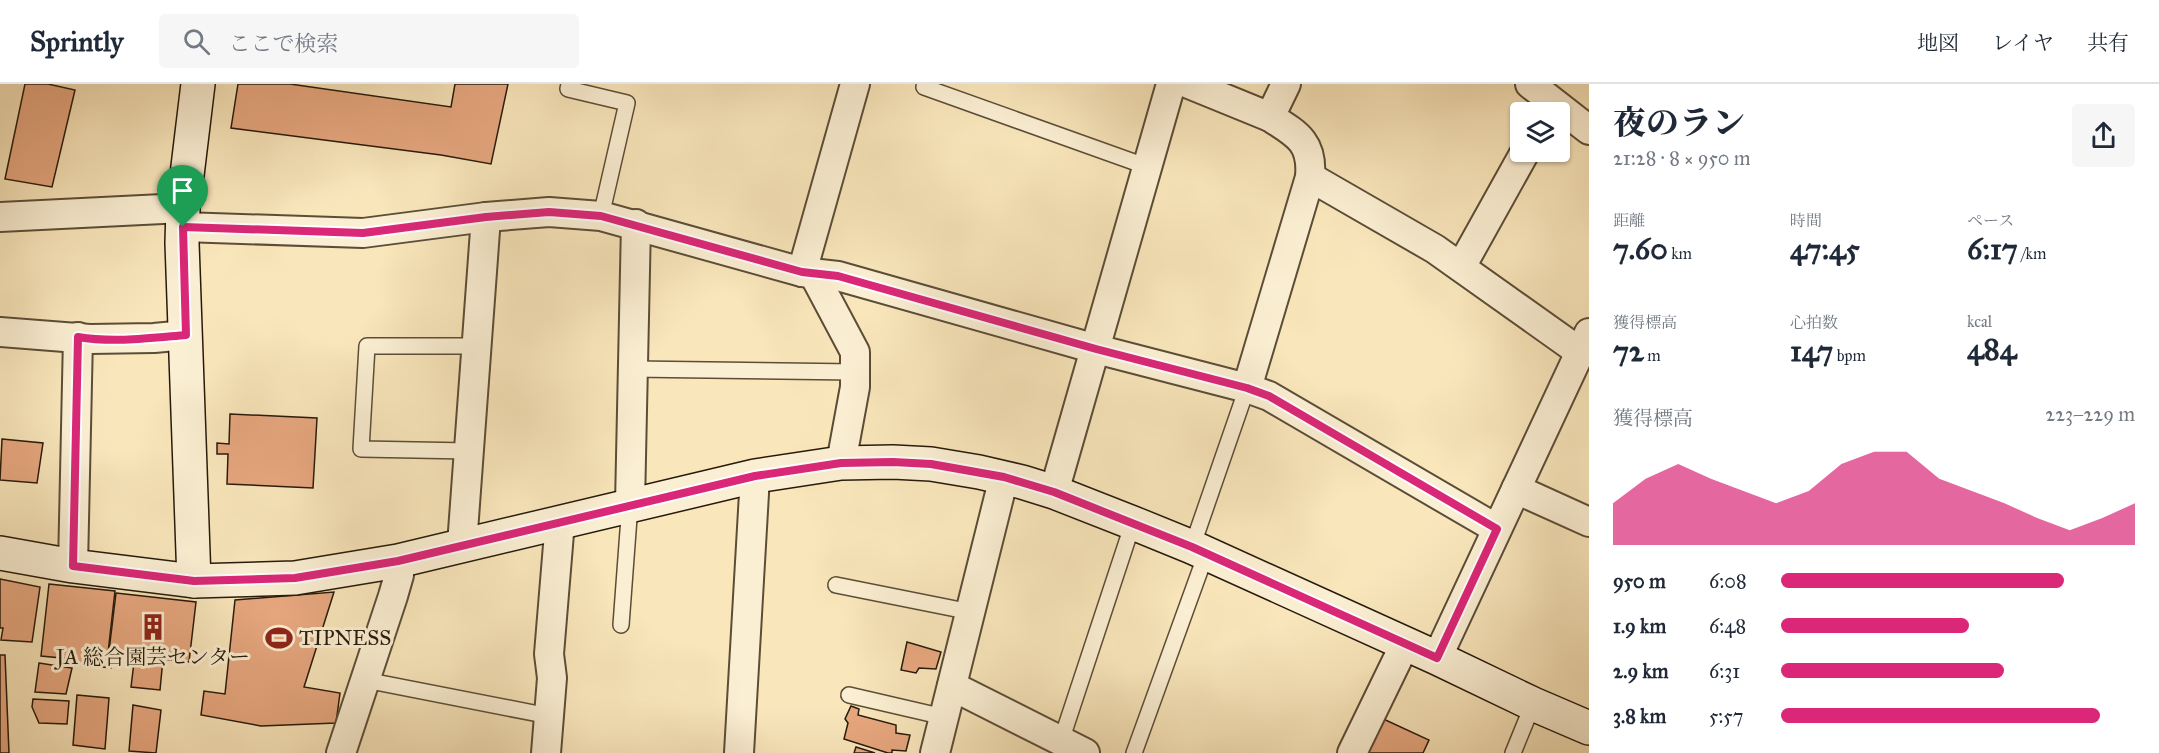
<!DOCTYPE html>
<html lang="ja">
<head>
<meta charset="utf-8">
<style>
  body { margin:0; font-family:"IM FELL Great Primer","Noto Serif JP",serif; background:#f6f6f7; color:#1f2937; height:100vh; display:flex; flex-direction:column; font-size:22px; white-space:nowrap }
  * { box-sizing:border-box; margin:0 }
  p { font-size:20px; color:#747a83 }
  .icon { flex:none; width:33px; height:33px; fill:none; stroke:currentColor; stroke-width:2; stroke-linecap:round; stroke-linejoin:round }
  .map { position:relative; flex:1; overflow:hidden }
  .panel { display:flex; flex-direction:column; background:#fff; width:570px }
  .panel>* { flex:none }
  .fabs { position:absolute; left:1510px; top:18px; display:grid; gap:12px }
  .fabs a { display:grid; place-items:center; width:60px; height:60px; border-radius:6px; background:#fff; box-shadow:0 2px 4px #0004; font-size:30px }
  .pin { position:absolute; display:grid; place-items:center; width:51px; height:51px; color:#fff; margin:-62px -26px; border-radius:50% 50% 50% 0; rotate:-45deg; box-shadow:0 0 6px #0007 }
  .pin .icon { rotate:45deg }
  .round { display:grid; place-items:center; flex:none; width:63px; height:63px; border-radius:6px; background:#f6f6f7 }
  .headline { display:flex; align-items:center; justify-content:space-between; height:102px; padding:0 24px }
  h1 { font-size:33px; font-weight:800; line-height:45px }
  .metrics { display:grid; grid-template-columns:repeat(3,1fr); gap:9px; height:102px; padding:6px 24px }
  .metrics div { display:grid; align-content:center }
  .metrics b { font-size:30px; font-weight:800 }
  .metrics small { font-size:16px; font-weight:400 }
  .metrics p { font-size:16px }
  .chart { height:168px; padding:12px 24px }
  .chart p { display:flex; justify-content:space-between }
  .chart svg { width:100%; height:108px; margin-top:6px; fill:#db2777; opacity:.7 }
  ul { padding:0 24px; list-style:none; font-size:20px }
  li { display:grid; grid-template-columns:96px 72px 1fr; align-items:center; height:45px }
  li i { height:15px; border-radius:8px; background:#db2777 }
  header { display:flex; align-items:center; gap:36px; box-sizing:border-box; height:84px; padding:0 30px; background:#fff; border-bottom:2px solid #e0e1e3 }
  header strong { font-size:28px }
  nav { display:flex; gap:33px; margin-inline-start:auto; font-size:21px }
  .search { width:420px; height:54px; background:#f6f6f7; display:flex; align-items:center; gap:15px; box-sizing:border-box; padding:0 21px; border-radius:6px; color:#747a83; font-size:22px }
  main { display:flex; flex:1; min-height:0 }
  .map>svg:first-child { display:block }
  .building { fill:#e7a77f; stroke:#271a0b; stroke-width:1.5 }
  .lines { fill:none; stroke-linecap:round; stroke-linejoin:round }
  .lane-casing { stroke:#5c4d37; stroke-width:18 }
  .street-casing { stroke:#5c4d37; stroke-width:32 }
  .secondary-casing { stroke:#271a0b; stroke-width:36 }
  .lane { stroke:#fbefd3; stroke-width:15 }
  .street { stroke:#fbefd3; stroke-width:28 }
  .secondary { stroke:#fbefd3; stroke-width:33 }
  .route-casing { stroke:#fff; stroke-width:12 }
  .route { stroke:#db2777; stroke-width:8 }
  .labels { text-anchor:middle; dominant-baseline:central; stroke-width:6; stroke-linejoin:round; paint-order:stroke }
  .poi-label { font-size:21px; fill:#271a0b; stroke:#fbefd3; text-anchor:start }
</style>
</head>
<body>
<header>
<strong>Sprintly</strong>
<div class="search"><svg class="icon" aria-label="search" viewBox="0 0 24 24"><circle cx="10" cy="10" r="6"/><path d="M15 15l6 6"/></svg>ここで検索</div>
<nav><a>地図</a><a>レイヤ</a><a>共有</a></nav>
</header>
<main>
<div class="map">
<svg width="1589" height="669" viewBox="0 0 1589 669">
  <rect width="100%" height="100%" fill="#f9e6bb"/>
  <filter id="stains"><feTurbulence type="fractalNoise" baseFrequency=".00333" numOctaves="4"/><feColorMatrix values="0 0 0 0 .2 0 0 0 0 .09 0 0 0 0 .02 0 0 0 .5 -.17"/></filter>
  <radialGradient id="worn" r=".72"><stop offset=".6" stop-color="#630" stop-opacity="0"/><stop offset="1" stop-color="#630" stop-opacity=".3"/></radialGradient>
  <g class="building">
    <polygon points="25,0 48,0 75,6 52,103 5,95"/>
    <polygon points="238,0 290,0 451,23 455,0 508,0 491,80 441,71 231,44"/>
    <polygon points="230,330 317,334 313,404 227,400 228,370 217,370 217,359 229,360"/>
    <polygon points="2,355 43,359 37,399 0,396"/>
    <polygon points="0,495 40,503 32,558 1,556 3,544 0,544"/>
    <polygon points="49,500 115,507 108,569 113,570 111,584 76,580 72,575 41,572"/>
    <polygon points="334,508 304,603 340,609 336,639 261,642 201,631 204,607 225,610 235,516"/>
    <polygon points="116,509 196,518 189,578 163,575 160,606 131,603 135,570 109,567"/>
    <polygon points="907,558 941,568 936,585 919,584 916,589 901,586"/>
    <polygon points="0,571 5,571 9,669 0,669"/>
    <polygon points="39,579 72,584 66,610 35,608"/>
    <polygon points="77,611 109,614 105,665 73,661"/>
    <polygon points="33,615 69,617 67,640 39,639 32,623"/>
    <polygon points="133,621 161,626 156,669 129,667"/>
    <polygon points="851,622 859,625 858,631 896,641 896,649 910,651 906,667 892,666 892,669 888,669 844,655 848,639 845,635"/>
    <polygon points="1379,633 1429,656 1423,669 1363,669"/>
    <polygon points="856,663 875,669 854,669"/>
  </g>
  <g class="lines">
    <defs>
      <g id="lane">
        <polyline points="569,0 568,5 627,19 601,132"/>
        <polyline points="924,3 1148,83"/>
        <polyline points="633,285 855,288"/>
        <polyline points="469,367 361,365 367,262 477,262"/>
        <polyline points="1192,463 1247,304"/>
        <polyline points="836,501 971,528"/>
        <polyline points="621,541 630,420"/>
        <polyline points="365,596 549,632"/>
        <polyline points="849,611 944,633"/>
        <polyline points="1061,657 1133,439"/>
        <polyline points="1134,669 1206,470"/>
        <polyline points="1513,669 1533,620"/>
      </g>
      <g id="street">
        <polyline points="1189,0 1270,33"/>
        <polyline points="1530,0 1589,46"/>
        <polyline points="1310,93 1435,165 1580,268"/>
        <polyline points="0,133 183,124"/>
        <polyline points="183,143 363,149 486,133 549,128 601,132 802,188 838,192 1096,265 1247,304 1269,312 1497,445"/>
        <polyline points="1461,183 1525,68"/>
        <polyline points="802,188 855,0"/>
        <polyline points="813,189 855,268 855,303 841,379"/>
        <polyline points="0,248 90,255 154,254 186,251"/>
        <path d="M1247,304L1310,93C1313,58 1297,50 1270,33L1286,0"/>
        <polyline points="1516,405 1589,438"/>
        <polyline points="1054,408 1171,0"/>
        <polyline points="630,420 636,140"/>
        <polyline points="462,461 486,133"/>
        <polyline points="73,482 78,253"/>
        <polyline points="1437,574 1589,249"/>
        <polyline points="952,602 1085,669"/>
        <polyline points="341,669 393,512 399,491 398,477"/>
        <polyline points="546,669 552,594 549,570 560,437"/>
        <polyline points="739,669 755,392"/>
        <polyline points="935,669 1004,393"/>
        <polyline points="1352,669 1405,560"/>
      </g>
      <g id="secondary">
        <polyline points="0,469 73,482 194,497 295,494 398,477 755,392 841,379 893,378 931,380 979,388 1022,398 1054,408 1133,439 1192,463 1437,574 1533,620 1589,644"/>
        <polyline points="194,497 182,159 183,124 198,0"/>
      </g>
    </defs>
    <use href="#lane" class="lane-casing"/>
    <use href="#street" class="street-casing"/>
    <use href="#secondary" class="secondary-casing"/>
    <use href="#lane" class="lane"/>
    <use href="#street" class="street"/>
    <use href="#secondary" class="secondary"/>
  </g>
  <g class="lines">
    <defs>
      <path id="route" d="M549,128L601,132L802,188L838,192L1096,265L1247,304L1269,312L1497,445L1437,574L1192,463L1054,408L1004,393L931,380L893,378L841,379L755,392L398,477L295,494L194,497L73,482L78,253C113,259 151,254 186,251L183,143L363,149L486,133Z"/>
    </defs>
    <use href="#route" class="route-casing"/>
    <use href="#route" class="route"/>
  </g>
  <defs>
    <symbol id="building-bare" viewBox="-9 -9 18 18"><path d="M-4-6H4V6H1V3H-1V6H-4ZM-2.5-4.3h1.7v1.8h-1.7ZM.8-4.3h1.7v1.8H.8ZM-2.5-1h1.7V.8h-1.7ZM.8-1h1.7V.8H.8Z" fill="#8f2418" stroke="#fbefd3" stroke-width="2.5" paint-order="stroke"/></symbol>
    <symbol id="stadium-bare" viewBox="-9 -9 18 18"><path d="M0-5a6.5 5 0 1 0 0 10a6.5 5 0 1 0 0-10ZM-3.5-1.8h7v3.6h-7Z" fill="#8f2418" stroke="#fbefd3" stroke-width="2.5" paint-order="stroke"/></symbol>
  </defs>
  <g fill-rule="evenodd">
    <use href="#building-bare" x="134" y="524" width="38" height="38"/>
    <use href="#stadium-bare" x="260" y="535" width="38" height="38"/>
  </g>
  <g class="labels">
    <g class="poi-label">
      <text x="299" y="554">TIPNESS</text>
      <text x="153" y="573" text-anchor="middle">JA 総合園芸センター</text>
    </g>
  </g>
  <rect width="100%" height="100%" filter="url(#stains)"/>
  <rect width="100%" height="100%" fill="url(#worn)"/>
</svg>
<div class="fabs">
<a><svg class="icon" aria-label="layers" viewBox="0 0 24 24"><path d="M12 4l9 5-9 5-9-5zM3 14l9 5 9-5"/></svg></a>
</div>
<div class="pin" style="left:183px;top:143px;background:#1e9e55"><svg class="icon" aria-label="arrive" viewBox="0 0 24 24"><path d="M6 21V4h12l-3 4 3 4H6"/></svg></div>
</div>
<section class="panel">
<div class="headline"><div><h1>夜のラン</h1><p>21:28 · 8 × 950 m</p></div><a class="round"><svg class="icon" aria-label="share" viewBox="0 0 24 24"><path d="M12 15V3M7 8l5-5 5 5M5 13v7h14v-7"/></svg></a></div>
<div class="metrics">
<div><p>距離</p><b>7.60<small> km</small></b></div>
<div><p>時間</p><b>47:45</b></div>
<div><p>ペース</p><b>6:17<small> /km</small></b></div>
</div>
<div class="metrics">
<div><p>獲得標高</p><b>72<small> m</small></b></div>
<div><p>心拍数</p><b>147<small> bpm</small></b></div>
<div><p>kcal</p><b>484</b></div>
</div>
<div class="chart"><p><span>獲得標高</span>223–229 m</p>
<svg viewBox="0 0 160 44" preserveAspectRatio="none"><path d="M0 44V27L10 17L20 11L30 17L40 22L50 27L60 22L70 11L80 6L90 6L100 17L110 22L120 27L130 33L140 38L150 33L160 27V44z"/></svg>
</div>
<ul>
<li><b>950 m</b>6:08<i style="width:80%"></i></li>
<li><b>1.9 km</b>6:48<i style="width:53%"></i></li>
<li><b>2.9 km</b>6:31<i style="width:63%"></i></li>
<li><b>3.8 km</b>5:57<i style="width:90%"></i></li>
</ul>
</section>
</main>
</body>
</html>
